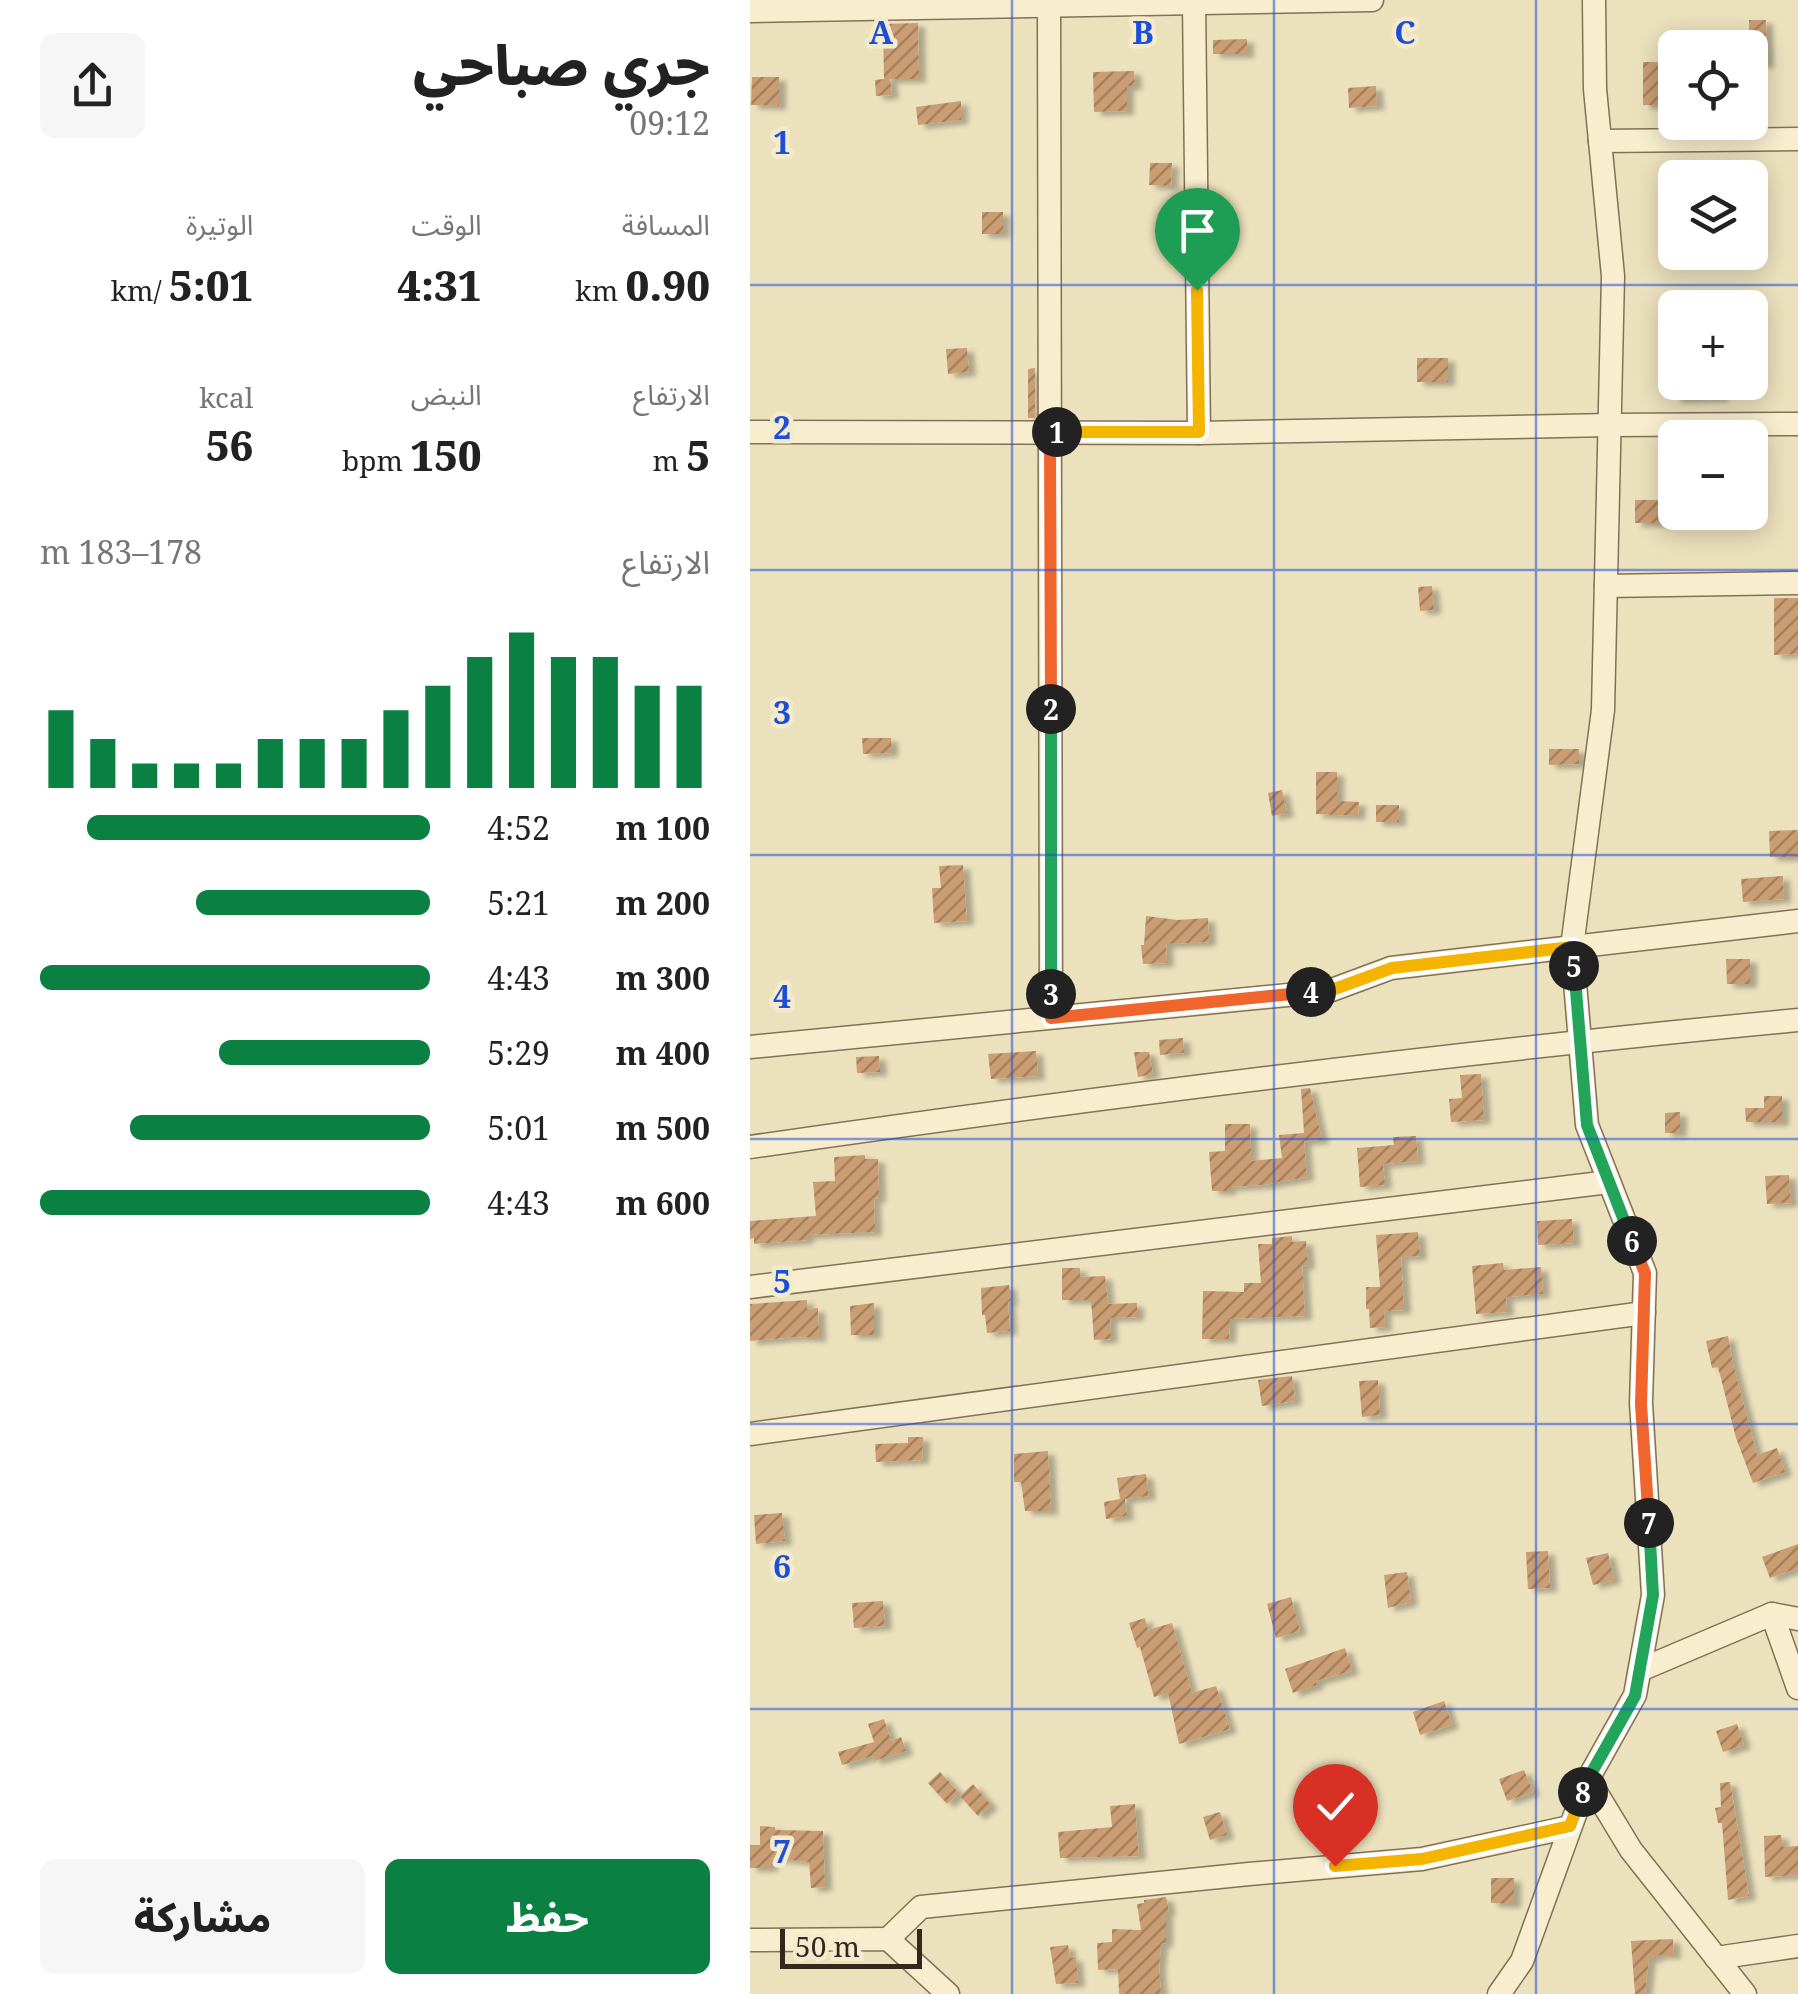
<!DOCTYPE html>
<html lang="ar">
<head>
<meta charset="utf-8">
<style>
  body { margin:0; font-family:"Noto Serif","Noto Sans Arabic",serif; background:#f6f6f6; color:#222; direction:rtl; height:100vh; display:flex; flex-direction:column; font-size:38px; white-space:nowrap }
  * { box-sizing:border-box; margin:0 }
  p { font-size:32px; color:#767676 }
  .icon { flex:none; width:55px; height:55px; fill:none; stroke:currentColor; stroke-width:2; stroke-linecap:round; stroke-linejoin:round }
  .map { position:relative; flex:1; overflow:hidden; direction:ltr }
  .details { display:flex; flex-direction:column; background:#fff; width:750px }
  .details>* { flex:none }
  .buttons { position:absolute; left:908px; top:30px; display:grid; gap:20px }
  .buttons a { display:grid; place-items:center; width:110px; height:110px; border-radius:15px; background:#fff; box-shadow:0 5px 25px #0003; font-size:50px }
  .scale { position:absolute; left:30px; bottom:25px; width:142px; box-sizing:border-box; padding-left:10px; border:5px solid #33281b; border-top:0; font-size:28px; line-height:35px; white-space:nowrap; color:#33281b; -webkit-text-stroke:8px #f4ebcc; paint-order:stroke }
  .pin { position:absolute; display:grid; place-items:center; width:85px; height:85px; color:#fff; margin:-102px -42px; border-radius:50% 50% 50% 0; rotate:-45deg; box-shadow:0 0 10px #0007 }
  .pin .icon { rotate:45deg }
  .km { position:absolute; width:50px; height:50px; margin:-25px; border-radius:50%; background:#222; color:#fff; font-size:28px; line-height:50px; text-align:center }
  .round { display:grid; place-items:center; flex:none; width:105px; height:105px; border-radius:15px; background:#f6f6f6 }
  .overview { display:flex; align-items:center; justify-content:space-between; height:170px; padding:0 40px }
  h1 { font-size:55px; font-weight:800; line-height:75px }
  .figures { display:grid; grid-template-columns:repeat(3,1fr); gap:15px; height:170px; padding:10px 40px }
  .figures div { display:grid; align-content:center }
  .figures b { font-size:42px; font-weight:800 }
  .figures small { font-size:28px; font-weight:400 }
  .figures p { font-size:28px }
  .chart { height:280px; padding:20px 40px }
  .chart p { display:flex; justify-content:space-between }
  .chart svg { width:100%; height:180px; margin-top:10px; stroke:#0b8043; stroke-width:6 }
  .cta { display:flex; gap:20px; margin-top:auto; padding:20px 40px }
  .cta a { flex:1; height:115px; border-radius:15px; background:#0b8043; color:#fff; font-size:40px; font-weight:800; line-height:115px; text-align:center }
  .cta a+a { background:#f6f6f6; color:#222 }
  ul { padding:0 40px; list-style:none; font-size:32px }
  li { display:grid; grid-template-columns:160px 120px 1fr; align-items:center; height:75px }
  li i { height:25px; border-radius:12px; background:#0b8043 }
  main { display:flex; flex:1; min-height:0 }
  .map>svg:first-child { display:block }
  .building { fill:url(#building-hatch); filter:url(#shadow) }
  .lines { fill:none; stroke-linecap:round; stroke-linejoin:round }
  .minor-casing { stroke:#837157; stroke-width:25 }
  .minor { stroke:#f8eecf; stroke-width:22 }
  .split-1-casing { stroke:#fff; stroke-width:20 }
  .split-2-casing { stroke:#fff; stroke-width:20 }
  .split-3-casing { stroke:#fff; stroke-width:20 }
  .split-4-casing { stroke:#fff; stroke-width:20 }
  .split-5-casing { stroke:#fff; stroke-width:20 }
  .split-6-casing { stroke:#fff; stroke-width:20 }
  .split-7-casing { stroke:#fff; stroke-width:20 }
  .split-8-casing { stroke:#fff; stroke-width:20 }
  .split-9-casing { stroke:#fff; stroke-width:20 }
  .split-1 { stroke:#f5b400; stroke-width:12 }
  .split-2 { stroke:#f0652b; stroke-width:12 }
  .split-3 { stroke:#22a559; stroke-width:12 }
  .split-4 { stroke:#f0652b; stroke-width:12 }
  .split-5 { stroke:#f5b400; stroke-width:12 }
  .split-6 { stroke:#22a559; stroke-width:12 }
  .split-7 { stroke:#f0652b; stroke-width:12 }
  .split-8 { stroke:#22a559; stroke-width:12 }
  .split-9 { stroke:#f5b400; stroke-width:12 }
  .grid { fill:none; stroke:#1d4ed8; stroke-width:2.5; stroke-opacity:0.55 }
  .grid-label { font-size:32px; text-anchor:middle; font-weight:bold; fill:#1d4ed8; stroke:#f4ebcc; stroke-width:9; stroke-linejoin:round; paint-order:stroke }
</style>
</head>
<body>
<main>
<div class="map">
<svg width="1048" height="1994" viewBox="0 0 1048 1994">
  <defs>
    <pattern id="building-hatch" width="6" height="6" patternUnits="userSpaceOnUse" patternTransform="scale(2.5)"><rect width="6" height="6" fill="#ca9d73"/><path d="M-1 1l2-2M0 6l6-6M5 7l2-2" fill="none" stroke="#a5805e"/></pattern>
    <filter id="shadow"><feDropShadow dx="7" dy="4" stdDeviation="2.5" flood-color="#0004"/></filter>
  </defs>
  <rect width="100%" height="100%" fill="#ece1bd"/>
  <g class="building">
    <polygon points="999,20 1016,20 1017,64 1000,64 1000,48 980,48 980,30 999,30"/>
    <polygon points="168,23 169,79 140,79 142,95 126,96 125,80 134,79 133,24"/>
    <polygon points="497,39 497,54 463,54 463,40"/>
    <rect x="893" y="62" width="23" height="43"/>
    <polygon points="384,71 385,86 377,86 377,111 344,112 343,72"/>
    <polygon points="2,77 29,77 29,106 1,105"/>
    <polygon points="626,86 627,106 599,108 598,88"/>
    <polygon points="211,101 211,120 168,125 166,107"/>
    <polygon points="400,163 422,163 421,186 399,185"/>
    <rect x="232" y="212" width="21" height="22"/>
    <polygon points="217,348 219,372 198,374 196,349"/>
    <rect x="667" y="358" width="31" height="24"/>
    <polygon points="285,368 285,418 278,418 278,369"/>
    <polygon points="924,382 971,382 971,398 924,399"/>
    <polygon points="885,500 917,500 918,523 885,523"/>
    <polygon points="682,586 684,610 670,611 668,587"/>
    <polygon points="1024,598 1048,598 1048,654 1024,655"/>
    <polygon points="112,738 141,738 141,753 113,754"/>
    <polygon points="799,749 829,749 829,764 799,765"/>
    <polygon points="566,772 587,772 587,801 609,802 608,816 566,814"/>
    <polygon points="532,790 537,813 522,816 518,793"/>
    <rect x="626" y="805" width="23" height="17"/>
    <polygon points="1048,830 1048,857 1020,857 1019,831"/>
    <polygon points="213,865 217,921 184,923 182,888 191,888 189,866"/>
    <polygon points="1033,876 1034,899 993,902 991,879"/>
    <polygon points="396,916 427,920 458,918 459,942 416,944 417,963 393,964 391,945 394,945"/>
    <polygon points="976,959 1000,959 1000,984 977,984"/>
    <polygon points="433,1038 434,1053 410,1055 409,1040"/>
    <polygon points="286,1051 288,1076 241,1079 238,1054"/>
    <polygon points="384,1052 399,1052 403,1074 388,1077"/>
    <polygon points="129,1056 130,1072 107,1073 106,1057"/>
    <polygon points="731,1074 734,1120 701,1122 699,1099 712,1098 710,1075"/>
    <polygon points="560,1088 572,1140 554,1141 557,1177 513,1185 479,1187 479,1191 462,1191 459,1152 475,1151 475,1124 500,1124 501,1161 532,1158 529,1135 554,1133 551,1089"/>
    <polygon points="1014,1096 1032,1096 1032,1122 996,1122 995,1108 1014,1108"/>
    <polygon points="930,1112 930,1133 915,1133 915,1113"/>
    <polygon points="666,1136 668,1161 633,1164 635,1185 610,1187 607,1148 644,1145 643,1137"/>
    <polygon points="115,1155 115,1159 128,1159 129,1198 124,1199 125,1232 57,1235 57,1240 4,1244 4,1238 0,1239 0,1221 66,1216 63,1182 85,1181 84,1157"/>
    <polygon points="1039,1175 1041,1203 1017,1204 1015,1176"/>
    <polygon points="822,1219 824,1243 788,1245 787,1221"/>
    <polygon points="668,1232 670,1256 651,1257 654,1310 634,1311 635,1327 620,1328 619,1309 616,1309 616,1287 630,1287 626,1235"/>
    <polygon points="542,1236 542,1242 556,1241 558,1265 552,1266 555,1316 480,1319 479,1339 452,1339 453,1291 494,1292 494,1283 511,1283 508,1244 522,1244 522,1238"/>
    <polygon points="753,1263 754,1270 791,1267 793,1294 756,1297 757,1312 726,1314 722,1266"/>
    <polygon points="312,1268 330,1268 330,1277 355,1276 358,1304 387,1303 387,1317 360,1318 361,1339 344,1340 341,1300 312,1300"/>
    <polygon points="259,1285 261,1301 258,1302 260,1331 237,1333 235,1315 232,1315 231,1288"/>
    <polygon points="57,1300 57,1309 68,1308 69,1338 46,1337 0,1341 0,1304"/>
    <polygon points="124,1303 124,1335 101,1335 100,1306"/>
    <polygon points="978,1336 983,1364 1007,1455 1027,1448 1035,1472 1003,1483 986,1438 968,1367 962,1368 956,1341"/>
    <polygon points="542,1376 545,1401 512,1406 508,1380"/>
    <polygon points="628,1380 630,1415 612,1417 609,1381"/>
    <polygon points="158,1437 173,1437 172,1460 126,1462 125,1444 158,1443"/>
    <polygon points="298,1451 301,1511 275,1511 271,1482 264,1482 264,1454"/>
    <polygon points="396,1474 399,1496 375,1499 377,1516 356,1519 354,1502 370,1499 367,1478"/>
    <polygon points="32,1513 35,1541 6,1544 4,1515"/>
    <polygon points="1048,1544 1048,1568 1020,1578 1012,1557"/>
    <polygon points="798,1551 800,1588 778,1589 776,1552"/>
    <polygon points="858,1553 864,1580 843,1585 836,1558"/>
    <polygon points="657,1572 661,1602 638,1608 634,1575"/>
    <polygon points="541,1597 550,1631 526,1638 517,1604"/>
    <polygon points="133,1601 135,1626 104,1628 102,1603"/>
    <polygon points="395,1618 398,1630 422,1623 442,1693 466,1686 480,1729 429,1744 418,1693 404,1697 390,1647 387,1648 379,1623"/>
    <polygon points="595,1648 602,1671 566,1681 567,1685 543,1693 535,1669"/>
    <polygon points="694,1701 702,1725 670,1735 663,1712"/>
    <polygon points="134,1719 141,1741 151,1737 156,1751 124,1761 123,1756 92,1765 88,1752 124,1742 118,1724"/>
    <polygon points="987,1724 994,1745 973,1752 966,1731"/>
    <polygon points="774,1770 783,1792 757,1801 749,1779"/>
    <polygon points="190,1772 209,1793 197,1804 178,1783"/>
    <polygon points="980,1782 999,1896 978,1900 972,1823 968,1823 965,1808 971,1807 970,1783"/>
    <polygon points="223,1784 241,1805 228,1816 210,1796"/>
    <polygon points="385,1804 389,1856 310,1858 308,1832 362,1827 360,1806"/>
    <polygon points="470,1812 477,1835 460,1840 453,1817"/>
    <polygon points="10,1826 25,1827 25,1830 73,1831 75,1887 61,1888 59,1862 21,1858 21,1868 0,1868 0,1845 10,1845"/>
    <polygon points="1031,1835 1033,1847 1048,1846 1048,1875 1015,1877 1014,1836"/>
    <polygon points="741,1878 764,1878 764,1904 741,1903"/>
    <polygon points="416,1897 419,1911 416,1912 416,1943 411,1944 409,1968 411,1994 369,1994 368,1969 348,1970 347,1943 362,1942 362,1929 391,1930 387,1904 394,1903 394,1900"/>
    <polygon points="923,1939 924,1955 906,1955 906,1958 899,1958 895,1994 885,1994 881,1941"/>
    <polygon points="318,1945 320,1958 326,1958 328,1983 306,1984 300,1947"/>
  </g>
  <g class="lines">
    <defs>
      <g id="minor">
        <polyline points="299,0 301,1017"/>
        <polyline points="444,0 449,433"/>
        <polyline points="844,0 845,89 863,276 853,710 822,947 837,1125 895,1273 891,1403 903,1595 885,1695 838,1779 881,1850 995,1994"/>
        <polyline points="0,11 622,0"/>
        <polyline points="850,141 1048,139"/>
        <polyline points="0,432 449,433 860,425 1048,424"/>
        <polyline points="856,586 1048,583"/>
        <polyline points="0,1047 579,991 641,968 1048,921"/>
        <path d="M0,1147C348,1097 698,1053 1048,1020"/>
        <polyline points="0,1287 859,1182"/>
        <polyline points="0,1434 894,1313"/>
        <polyline points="1022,1614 1048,1688"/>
        <polyline points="890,1670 1022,1614 1048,1619"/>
        <polyline points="138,1939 171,1907 499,1874 672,1859 820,1827"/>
        <polyline points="0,1940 138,1939 198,1994"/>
        <polyline points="966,1958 1048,1946"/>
        <polyline points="749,1994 772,1961 838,1779"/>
      </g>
    </defs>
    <use href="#minor" class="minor-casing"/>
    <use href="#minor" class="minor"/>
  </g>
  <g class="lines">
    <defs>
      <polyline id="split-1" points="307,432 449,432 447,290"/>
      <polyline id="split-2" points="301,709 300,432 307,432"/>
      <polyline id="split-3" points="301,709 301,994"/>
      <polyline id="split-4" points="301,994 301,1018 561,992"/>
      <polyline id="split-5" points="561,992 579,991 642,968 822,947 824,966"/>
      <polyline id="split-6" points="824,966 837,1125 882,1241"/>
      <polyline id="split-7" points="882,1241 895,1273 891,1404 899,1523"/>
      <polyline id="split-8" points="833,1792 838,1779 885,1696 903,1595 899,1523"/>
      <polyline id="split-9" points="585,1866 672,1859 820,1826 833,1792"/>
    </defs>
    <use href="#split-1" class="split-1-casing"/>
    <use href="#split-2" class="split-2-casing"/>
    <use href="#split-3" class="split-3-casing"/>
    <use href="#split-4" class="split-4-casing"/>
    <use href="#split-5" class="split-5-casing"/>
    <use href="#split-6" class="split-6-casing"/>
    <use href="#split-7" class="split-7-casing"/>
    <use href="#split-8" class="split-8-casing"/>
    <use href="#split-9" class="split-9-casing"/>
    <use href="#split-1" class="split-1"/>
    <use href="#split-2" class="split-2"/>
    <use href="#split-3" class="split-3"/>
    <use href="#split-4" class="split-4"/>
    <use href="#split-5" class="split-5"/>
    <use href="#split-6" class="split-6"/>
    <use href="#split-7" class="split-7"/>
    <use href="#split-8" class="split-8"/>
    <use href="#split-9" class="split-9"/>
  </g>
  <path class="grid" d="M262,0V1994M524,0V1994M786,0V1994M0,285H1048M0,570H1048M0,855H1048M0,1139H1048M0,1424H1048M0,1709H1048"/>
  <g class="grid-label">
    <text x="131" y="44">A</text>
    <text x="393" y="44">B</text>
    <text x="655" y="44">C</text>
    <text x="32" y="154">1</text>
    <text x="32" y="439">2</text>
    <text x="32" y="724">3</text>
    <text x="32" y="1008">4</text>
    <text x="32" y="1293">5</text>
    <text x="32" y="1578">6</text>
    <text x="32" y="1863">7</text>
  </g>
</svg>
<div class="buttons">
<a><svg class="icon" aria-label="locate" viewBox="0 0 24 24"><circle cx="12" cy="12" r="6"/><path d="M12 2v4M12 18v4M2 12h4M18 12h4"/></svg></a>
<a><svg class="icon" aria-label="layers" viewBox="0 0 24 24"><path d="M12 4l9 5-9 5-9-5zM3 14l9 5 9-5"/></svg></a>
<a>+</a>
<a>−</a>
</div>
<div class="scale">50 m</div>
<div class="pin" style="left:447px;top:290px;background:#1e9e55"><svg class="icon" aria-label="arrive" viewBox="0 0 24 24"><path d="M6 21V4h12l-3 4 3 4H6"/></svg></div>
<div class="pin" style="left:585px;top:1866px;background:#d93025"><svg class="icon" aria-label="check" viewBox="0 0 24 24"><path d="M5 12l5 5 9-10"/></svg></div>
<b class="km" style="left:307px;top:432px">1</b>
<b class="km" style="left:301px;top:709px">2</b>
<b class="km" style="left:301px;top:994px">3</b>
<b class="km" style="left:561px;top:992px">4</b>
<b class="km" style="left:824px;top:966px">5</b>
<b class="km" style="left:882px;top:1241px">6</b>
<b class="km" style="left:899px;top:1523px">7</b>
<b class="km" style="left:833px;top:1792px">8</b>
</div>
<section class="details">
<div class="overview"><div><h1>جري صباحي</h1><p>09:12</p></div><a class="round"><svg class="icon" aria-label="share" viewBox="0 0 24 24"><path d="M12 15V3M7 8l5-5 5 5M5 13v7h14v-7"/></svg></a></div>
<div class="figures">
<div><p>المسافة</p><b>0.90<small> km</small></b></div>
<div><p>الوقت</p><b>4:31</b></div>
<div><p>الوتيرة</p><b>5:01<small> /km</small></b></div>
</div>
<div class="figures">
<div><p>الارتفاع</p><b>5<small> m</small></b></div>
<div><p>النبض</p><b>150<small> bpm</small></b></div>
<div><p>kcal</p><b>56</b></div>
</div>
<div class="chart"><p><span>الارتفاع</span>178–183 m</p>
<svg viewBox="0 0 160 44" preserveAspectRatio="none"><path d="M5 44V25M15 44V32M25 44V38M35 44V38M45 44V38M55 44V32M65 44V32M75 44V32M85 44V25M95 44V19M105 44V12M115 44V6M125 44V12M135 44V12M145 44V19M155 44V19"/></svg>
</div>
<ul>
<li><b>100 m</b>4:52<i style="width:88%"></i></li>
<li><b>200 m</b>5:21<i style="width:60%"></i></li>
<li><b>300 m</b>4:43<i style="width:100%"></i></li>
<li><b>400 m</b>5:29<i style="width:54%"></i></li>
<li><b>500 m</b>5:01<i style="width:77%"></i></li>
<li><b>600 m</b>4:43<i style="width:100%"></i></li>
</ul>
<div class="cta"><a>حفظ</a><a>مشاركة</a></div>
</section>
</main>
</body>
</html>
